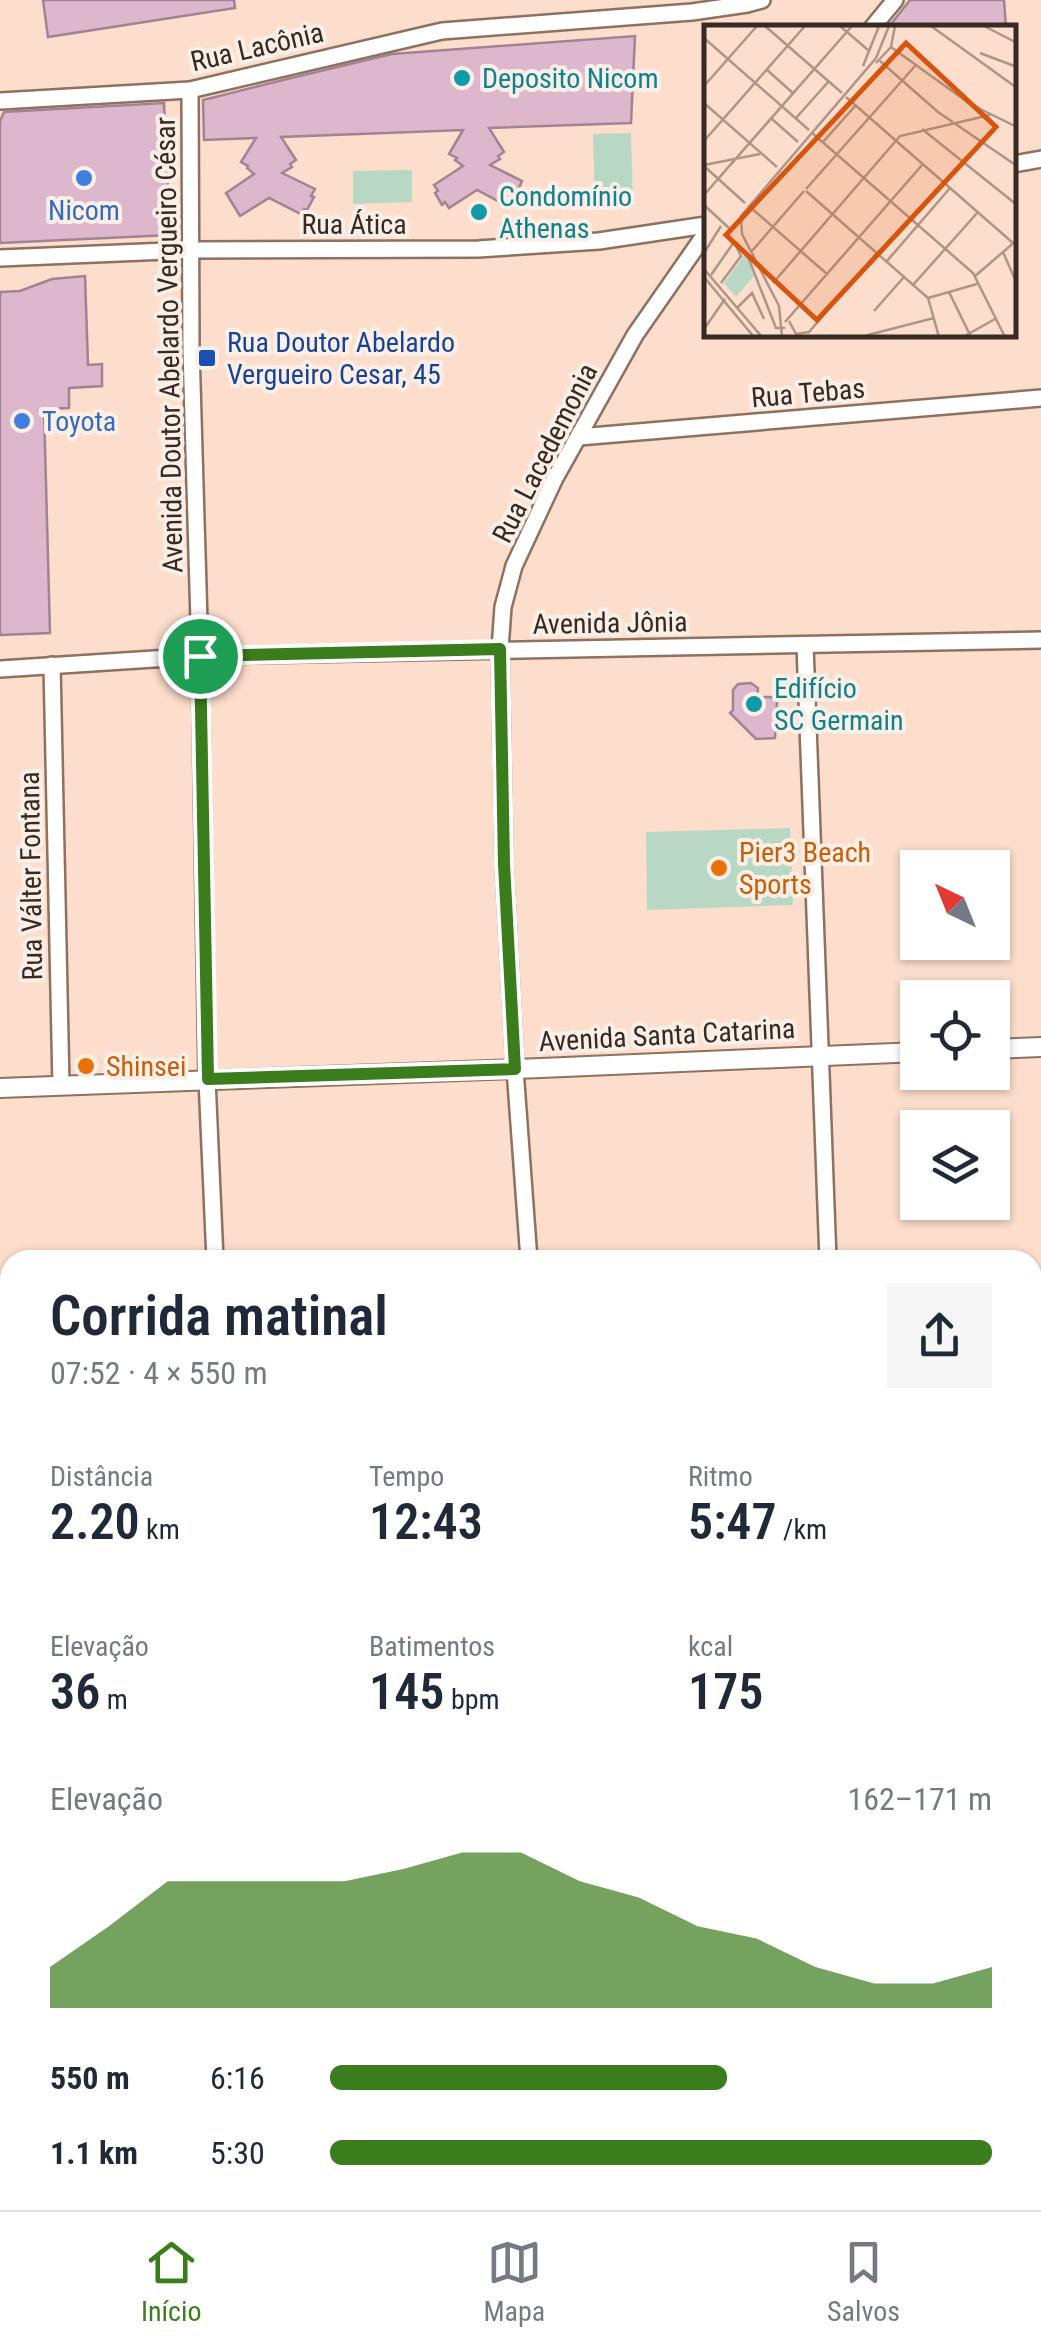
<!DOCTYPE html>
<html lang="pt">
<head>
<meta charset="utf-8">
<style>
  body { margin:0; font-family:"Roboto Condensed",sans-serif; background:#f6f6f7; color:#1f2937; height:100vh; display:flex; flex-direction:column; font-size:38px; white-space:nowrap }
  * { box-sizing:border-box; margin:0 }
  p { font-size:32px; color:#747a83 }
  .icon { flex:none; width:55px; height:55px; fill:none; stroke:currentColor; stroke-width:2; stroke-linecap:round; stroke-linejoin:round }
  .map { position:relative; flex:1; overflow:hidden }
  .details { position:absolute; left:0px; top:1250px; width:1042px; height:960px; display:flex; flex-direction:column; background:#fff; border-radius:30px 30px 0 0; box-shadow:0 2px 8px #0004 }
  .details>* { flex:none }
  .needle { width:65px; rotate:317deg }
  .controls { position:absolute; left:900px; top:850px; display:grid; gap:20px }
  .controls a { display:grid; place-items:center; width:110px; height:110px; border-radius:0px; background:#fff; box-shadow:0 2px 8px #0004; font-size:50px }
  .pin { position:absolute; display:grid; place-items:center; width:85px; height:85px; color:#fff; margin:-42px; border:5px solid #fff; border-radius:50%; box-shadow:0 2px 10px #0007 }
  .round { display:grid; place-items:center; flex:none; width:105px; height:105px; border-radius:0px; background:#f6f6f7 }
  .headline { display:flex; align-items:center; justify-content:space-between; height:170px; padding:0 50px }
  h1 { font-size:55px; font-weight:600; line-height:75px }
  .metrics { display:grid; grid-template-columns:repeat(3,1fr); gap:15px; height:170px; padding:10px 50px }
  .metrics div { display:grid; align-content:center }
  .metrics b { font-size:50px; font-weight:600 }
  .metrics small { font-size:28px; font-weight:400 }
  .metrics p { font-size:28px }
  .chart { height:280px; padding:20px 50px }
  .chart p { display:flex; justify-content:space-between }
  .chart svg { width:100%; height:180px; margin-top:10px; fill:#3b7c1c; opacity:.7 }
  ul { padding:0 50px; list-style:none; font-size:32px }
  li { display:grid; grid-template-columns:160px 120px 1fr; align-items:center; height:75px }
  li i { height:25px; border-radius:12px; background:#3b7c1c }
  .menu { display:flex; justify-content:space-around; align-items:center; height:140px; border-top:2px solid #e0e1e3; background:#fff; font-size:28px; color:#747a83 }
  .menu a { display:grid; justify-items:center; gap:5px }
  .menu .current { color:#3b7c1c }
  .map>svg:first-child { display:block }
  .green { fill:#b8d8c4 }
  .building { fill:#ddb8cd; stroke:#a18394; stroke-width:2.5 }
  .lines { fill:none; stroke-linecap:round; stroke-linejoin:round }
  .service-casing { stroke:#8d7161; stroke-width:12 }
  .minor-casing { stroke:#8d7161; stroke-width:20 }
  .tertiary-casing { stroke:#8d7161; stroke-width:22 }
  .trunk-casing { stroke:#fff; stroke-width:30 }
  .service { stroke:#fff; stroke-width:8 }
  .minor { stroke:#fff; stroke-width:15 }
  .tertiary { stroke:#fff; stroke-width:18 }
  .trunk { stroke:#fcbeca; stroke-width:25 }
  .route-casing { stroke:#fff; stroke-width:20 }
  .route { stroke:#3b7c1c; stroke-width:12 }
  .culture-dot { fill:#0f9aa8; stroke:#fcefe7; stroke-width:4 }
  .shop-dot { fill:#3f7fe0; stroke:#fcefe7; stroke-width:4 }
  .transit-dot { fill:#1a4fb4; stroke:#fcefe7; stroke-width:4 }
  .food-dot { fill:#e8710a; stroke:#fcefe7; stroke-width:4 }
  .labels { text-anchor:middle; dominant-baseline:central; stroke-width:8; stroke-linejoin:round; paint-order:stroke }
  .street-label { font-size:28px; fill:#362a23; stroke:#fcefe7 }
  .culture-label { font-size:28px; fill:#0d838f; stroke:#fcefe7; text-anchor:start }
  .shop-label { font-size:28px; fill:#366cbe; stroke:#fcefe7 }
  .transit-label { font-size:28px; fill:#164399; stroke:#fcefe7; text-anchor:start }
  .food-label { font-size:28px; fill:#c56008; stroke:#fcefe7; text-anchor:start }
  .inset-road { fill:none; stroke:#ad9588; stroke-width:2.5 }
  .view { fill:#d6540e; fill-opacity:0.15; stroke:#d6540e; stroke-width:5 }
  .inset-edge { fill:none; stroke:#362a23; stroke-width:5 }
</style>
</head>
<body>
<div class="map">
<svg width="1041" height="2210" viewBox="0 0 1041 2210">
  <rect width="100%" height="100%" fill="#fdddcb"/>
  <g class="green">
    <polygon points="631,133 633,203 595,204 593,134"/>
    <polygon points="412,170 412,202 353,204 353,171"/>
    <polygon points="790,828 793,905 647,910 646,832"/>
  </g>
  <g class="building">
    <polygon points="43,0 234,0 235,8 48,37"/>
    <polygon points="910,0 1004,0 1006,28 888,28"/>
    <polygon points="635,36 631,123 489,128 504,152 498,156 500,159 490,165 522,181 519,188 522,189 515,202 511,201 509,207 477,190 449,208 445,202 442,205 435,193 438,191 434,185 463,166 455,160 457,158 449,154 463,130 281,137 296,160 290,164 292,167 282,173 315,189 311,196 314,197 307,210 304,209 301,214 269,198 240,216 226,193 254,174 247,168 248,166 241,162 256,138 204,140 203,100 287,79 392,54"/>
    <polygon points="164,103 170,235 0,243 0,121 4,112"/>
    <polygon points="85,276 88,365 102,364 102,386 69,388 69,408 44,409 50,633 0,635 0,292 20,291 52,279"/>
    <polygon points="751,683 758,688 757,697 771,697 777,702 775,738 756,739 730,713 733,710 733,690 738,684"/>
  </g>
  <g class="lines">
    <defs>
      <g id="service">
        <polyline points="0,1337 10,1342"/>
        <polyline points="0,1394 10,1394"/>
      </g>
      <g id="minor">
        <polyline points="872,28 895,0"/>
        <polyline points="190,90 191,349 200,656 207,1079 215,1260"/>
        <polyline points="0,101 190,90 442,31 692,12 747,4 762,0"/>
        <polyline points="1014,164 1041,159"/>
        <polyline points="0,258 191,250 478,249 599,241 706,225"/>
        <polyline points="579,437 1041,398"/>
        <polyline points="805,645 828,1260"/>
        <polyline points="52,665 61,1086"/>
        <polyline points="0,669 200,656 1041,640"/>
        <polyline points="529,1260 515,1069 504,864 500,649 503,607 514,566 555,478 635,335 706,233"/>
        <polyline points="1033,1457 1041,1692"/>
        <polyline points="0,1492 10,1491"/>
        <polyline points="0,1900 10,1899"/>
        <polyline points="560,2200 560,2210"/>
        <polyline points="867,2200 868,2210"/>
        <polyline points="79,2210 87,2205 105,2210"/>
      </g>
      <g id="tertiary">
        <polyline points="992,1049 1041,1047"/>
        <polyline points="0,1088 541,1068 918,1052"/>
      </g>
      <g id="trunk">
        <polyline points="0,2038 10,2054"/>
        <polyline points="0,2078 10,2087"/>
        <polyline points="222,2200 239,2210"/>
        <polyline points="263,2200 295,2210"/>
        <polyline points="336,2200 371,2210"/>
        <polyline points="399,2200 446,2210"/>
      </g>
    </defs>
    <use href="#service" class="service-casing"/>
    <use href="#minor" class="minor-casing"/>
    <use href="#tertiary" class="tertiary-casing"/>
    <use href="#trunk" class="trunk-casing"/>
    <use href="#service" class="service"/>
    <use href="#minor" class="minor"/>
    <use href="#tertiary" class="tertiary"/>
    <use href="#trunk" class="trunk"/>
  </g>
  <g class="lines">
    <defs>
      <polygon id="route" points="500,649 504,864 515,1069 208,1079 200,656"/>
    </defs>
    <use href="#route" class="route-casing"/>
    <use href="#route" class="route"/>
  </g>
  <g class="culture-dot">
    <circle cx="462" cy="78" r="10"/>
    <circle cx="479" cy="212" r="10"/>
    <circle cx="754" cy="704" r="10"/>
  </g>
  <g class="shop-dot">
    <circle cx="84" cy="178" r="10"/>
    <circle cx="22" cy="421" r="10"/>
  </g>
  <rect class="transit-dot" x="197" y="348" width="20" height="20" rx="5"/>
  <g class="food-dot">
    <circle cx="719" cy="868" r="10"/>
    <circle cx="86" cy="1066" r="10"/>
  </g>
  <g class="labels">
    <g class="street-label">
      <text transform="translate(257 47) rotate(-13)">Rua Lacônia</text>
      <text x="354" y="224">Rua Ática</text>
      <text transform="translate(169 345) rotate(-91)">Avenida Doutor Abelardo Vergueiro César</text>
      <text transform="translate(808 393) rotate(-5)">Rua Tebas</text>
      <text transform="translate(545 453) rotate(-63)">Rua Lacedemonia</text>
      <text transform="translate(610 623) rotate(-1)">Avenida Jônia</text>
      <text transform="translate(31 876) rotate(-91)">Rua Válter Fontana</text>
      <text transform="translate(667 1035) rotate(-3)">Avenida Santa Catarina</text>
    </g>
    <g class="culture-label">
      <text x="482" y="78">Deposito Nicom</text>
      <text x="499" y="196">Condomínio<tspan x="499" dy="32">Athenas</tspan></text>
      <text x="774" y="688">Edifício<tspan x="774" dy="32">SC Germain</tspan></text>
    </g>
    <g class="shop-label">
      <text x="84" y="210">Nicom</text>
      <text x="42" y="421" text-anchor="start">Toyota</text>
    </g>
    <g class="transit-label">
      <text x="227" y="342">Rua Doutor Abelardo<tspan x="227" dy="32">Vergueiro Cesar, 45</tspan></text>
    </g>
    <g class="food-label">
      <text x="739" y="852">Pier3 Beach<tspan x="739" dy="32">Sports</tspan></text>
      <text x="106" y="1066">Shinsei</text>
    </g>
  </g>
  <g transform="translate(704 25)">
    <rect width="312" height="312" fill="#fdddcb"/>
    <path d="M41,229L50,251L32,272L20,258Z" fill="#b8d8c4"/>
    <path class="inset-road" d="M61,1L138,68M136,1L164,25M227,1L313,63M280,1L313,18M0,13L105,105M187,22L266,79L313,102M276,28L313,42M176,36L234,87L313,141M172,38L187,22L191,1M159,41L175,1M63,45L90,69M0,61L53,1M142,72L309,218M0,78L73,142M92,93L125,56M68,94L94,117M218,104L313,180M107,107L269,248L301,312M0,116L101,1M119,117L152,80M0,140L56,129M0,141L41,178M102,164L211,41M102,166L224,273L235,312M0,170L148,1M0,180L25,203M46,182L123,249M47,227L100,166M299,227L313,259M0,228L17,201M44,232L72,303H81M183,236L246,163M0,244L58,312M7,250L30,217L37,231L17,258M0,252L50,312M270,252L313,215M69,258L196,111L286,90M209,260L274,187M245,267L267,312M224,273L273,259M34,282L48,268L60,294M170,286L200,252M85,296L92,309L105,307L172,229M81,297L219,139M0,304L21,274M78,312L75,281L38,209L37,191L172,33L185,1M156,312L230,293M259,312L291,294"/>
    <path class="view" d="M202,18L292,102L113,295L22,210Z"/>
    <rect width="312" height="312" class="inset-edge"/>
  </g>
</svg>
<div class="controls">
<a><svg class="needle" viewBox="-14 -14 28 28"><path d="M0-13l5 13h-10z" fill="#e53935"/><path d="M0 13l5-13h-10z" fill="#747a83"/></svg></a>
<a><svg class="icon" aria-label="locate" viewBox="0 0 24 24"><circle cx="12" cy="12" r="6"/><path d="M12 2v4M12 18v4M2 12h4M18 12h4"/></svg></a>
<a><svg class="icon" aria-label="layers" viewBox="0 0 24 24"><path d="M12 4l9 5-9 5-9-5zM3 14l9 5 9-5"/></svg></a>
</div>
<div class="pin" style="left:200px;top:656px;background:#1e9e55"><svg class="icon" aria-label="arrive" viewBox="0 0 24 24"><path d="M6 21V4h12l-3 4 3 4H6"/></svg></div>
<section class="details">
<div class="headline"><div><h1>Corrida matinal</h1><p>07:52 · 4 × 550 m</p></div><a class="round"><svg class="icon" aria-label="share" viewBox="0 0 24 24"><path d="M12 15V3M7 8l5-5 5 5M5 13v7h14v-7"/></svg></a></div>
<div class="metrics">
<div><p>Distância</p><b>2.20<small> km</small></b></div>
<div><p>Tempo</p><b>12:43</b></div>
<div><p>Ritmo</p><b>5:47<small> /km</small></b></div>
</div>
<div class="metrics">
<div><p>Elevação</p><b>36<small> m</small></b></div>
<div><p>Batimentos</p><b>145<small> bpm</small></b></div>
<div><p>kcal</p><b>175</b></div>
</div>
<div class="chart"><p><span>Elevação</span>162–171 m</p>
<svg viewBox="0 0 160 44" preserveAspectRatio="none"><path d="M0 44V34L10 24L20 13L30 13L40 13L50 13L60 10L70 6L80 6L90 13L100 17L110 24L120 27L130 34L140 38L150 38L160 34V44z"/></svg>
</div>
<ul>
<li><b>550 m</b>6:16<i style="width:60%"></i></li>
<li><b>1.1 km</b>5:30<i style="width:100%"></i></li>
</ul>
</section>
</div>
<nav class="menu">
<a class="current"><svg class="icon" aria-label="home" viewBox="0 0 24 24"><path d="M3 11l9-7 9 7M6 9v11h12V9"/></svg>Início</a>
<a><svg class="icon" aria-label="map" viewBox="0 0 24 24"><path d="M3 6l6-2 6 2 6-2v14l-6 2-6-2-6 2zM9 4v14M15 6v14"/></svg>Mapa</a>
<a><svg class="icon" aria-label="saved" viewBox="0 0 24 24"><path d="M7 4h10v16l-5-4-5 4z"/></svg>Salvos</a>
</nav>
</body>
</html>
